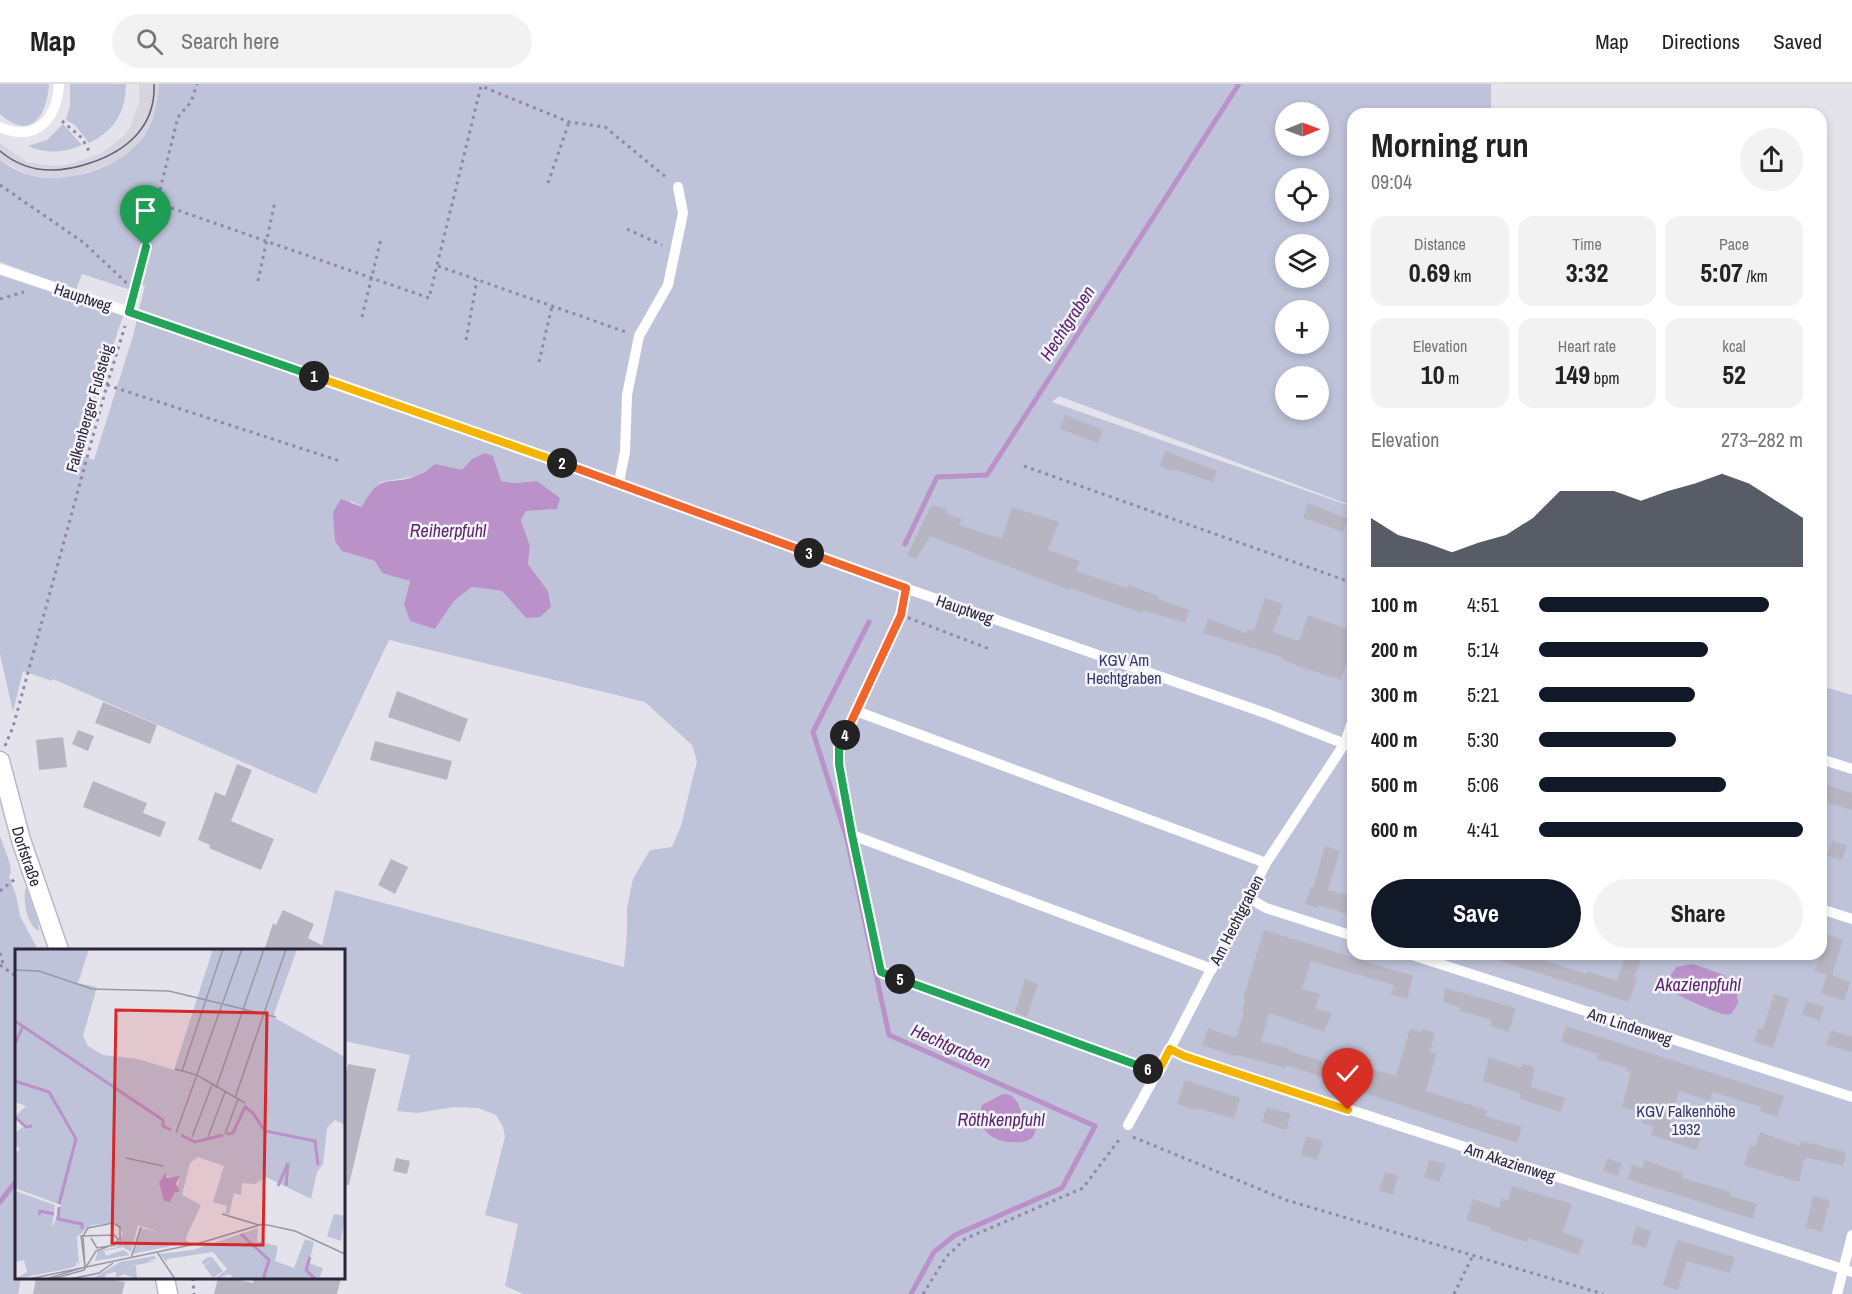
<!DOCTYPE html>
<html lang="en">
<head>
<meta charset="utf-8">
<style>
  body { margin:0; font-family:"Archivo Narrow",sans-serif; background:#f2f2f2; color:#222; height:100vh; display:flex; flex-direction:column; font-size:22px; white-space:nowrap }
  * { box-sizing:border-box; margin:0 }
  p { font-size:20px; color:#767676 }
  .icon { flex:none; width:33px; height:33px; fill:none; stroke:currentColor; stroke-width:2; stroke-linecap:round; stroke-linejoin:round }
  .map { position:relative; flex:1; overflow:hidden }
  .panel { position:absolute; left:1347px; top:24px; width:480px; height:852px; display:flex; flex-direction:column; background:#fff; border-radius:18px; box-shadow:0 3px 9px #0003 }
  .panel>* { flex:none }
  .needle { width:39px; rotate:89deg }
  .tools { position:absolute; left:1275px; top:18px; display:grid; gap:12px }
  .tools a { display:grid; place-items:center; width:54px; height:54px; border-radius:50%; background:#fff; box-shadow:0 3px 9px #0003; font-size:30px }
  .pin { position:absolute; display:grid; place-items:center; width:51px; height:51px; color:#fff; margin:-62px -26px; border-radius:50% 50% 50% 0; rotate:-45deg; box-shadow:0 0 6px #0007 }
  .pin .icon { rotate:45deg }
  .km { position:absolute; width:30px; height:30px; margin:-15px; border-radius:50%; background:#222; color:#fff; font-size:16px; line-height:30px; text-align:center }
  .round { display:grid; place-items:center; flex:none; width:63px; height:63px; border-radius:32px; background:#f2f2f2 }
  .head { display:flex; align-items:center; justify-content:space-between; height:102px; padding:0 24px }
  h1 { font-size:33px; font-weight:700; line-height:45px }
  .metrics { display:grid; grid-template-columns:repeat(3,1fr); gap:9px; height:102px; padding:6px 24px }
  .metrics div { display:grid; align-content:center; border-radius:15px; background:#f2f2f2; text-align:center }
  .metrics b { font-size:26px; font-weight:700 }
  .metrics small { font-size:16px; font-weight:400 }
  .metrics p { font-size:16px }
  .chart { height:168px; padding:12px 24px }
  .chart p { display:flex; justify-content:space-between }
  .chart svg { width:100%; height:108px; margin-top:6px; fill:#111827; opacity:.7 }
  .cta { display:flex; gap:12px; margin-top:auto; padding:12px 24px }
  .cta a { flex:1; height:69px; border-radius:36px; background:#111827; color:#fff; font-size:24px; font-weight:700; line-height:69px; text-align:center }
  .cta a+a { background:#f2f2f2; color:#222 }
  ul { padding:0 24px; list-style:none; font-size:20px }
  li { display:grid; grid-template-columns:96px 72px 1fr; align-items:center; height:45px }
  li i { height:15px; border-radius:8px; background:#111827 }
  header { display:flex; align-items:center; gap:36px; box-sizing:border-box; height:84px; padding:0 30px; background:#fff; border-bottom:2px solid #e0e0e0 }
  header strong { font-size:28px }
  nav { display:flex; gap:33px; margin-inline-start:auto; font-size:21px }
  .search { width:420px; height:54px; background:#f2f2f2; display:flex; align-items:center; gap:15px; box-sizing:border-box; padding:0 21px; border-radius:33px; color:#767676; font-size:22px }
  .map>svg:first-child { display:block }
  .built { fill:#d6d4df }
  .green { fill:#bec3d9; fill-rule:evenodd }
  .water { fill:#ba91c9 }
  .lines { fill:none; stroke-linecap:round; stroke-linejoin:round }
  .stream { stroke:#ba91c9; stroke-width:5 }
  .building { fill:#b8b5c2 }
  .secondary-casing { stroke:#bbb7c9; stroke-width:21 }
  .path { stroke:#9087ab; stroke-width:3; stroke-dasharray:3 4.5; stroke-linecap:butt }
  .lane { stroke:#fff; stroke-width:10 }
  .secondary { stroke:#fff; stroke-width:18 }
  .tram { stroke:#665f75; stroke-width:1.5 }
  .split-1-casing { stroke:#fff; stroke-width:12 }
  .split-2-casing { stroke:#fff; stroke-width:12 }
  .split-3-casing { stroke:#fff; stroke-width:12 }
  .split-4-casing { stroke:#fff; stroke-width:12 }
  .split-5-casing { stroke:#fff; stroke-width:12 }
  .split-6-casing { stroke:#fff; stroke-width:12 }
  .split-7-casing { stroke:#fff; stroke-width:12 }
  .split-1 { stroke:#22a559; stroke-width:8 }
  .split-2 { stroke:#f5b400; stroke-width:8 }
  .split-3 { stroke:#f0652b; stroke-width:8 }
  .split-4 { stroke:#f0652b; stroke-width:8 }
  .split-5 { stroke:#22a559; stroke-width:8 }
  .split-6 { stroke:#22a559; stroke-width:8 }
  .split-7 { stroke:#f5b400; stroke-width:8 }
  .labels { text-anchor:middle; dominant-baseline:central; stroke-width:5; stroke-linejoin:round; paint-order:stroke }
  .street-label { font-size:16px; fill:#2b253a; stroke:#f3f3f8 }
  .park-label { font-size:16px; fill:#34376c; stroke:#f3f3f8 }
  .water-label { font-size:18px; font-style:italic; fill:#5b266f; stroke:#f3f3f8 }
  .inset-river { fill:none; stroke:#ba91c9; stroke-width:3 }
  .inset-road { fill:none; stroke:#9a97a4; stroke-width:1.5 }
  .view { fill:#d62828; fill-opacity:0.15; stroke:#d62828; stroke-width:3 }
  .inset-edge { fill:none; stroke:#2b253a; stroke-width:3 }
</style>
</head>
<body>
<header>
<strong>Map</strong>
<div class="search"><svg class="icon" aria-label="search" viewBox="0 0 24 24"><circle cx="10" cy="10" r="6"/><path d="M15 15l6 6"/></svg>Search here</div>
<nav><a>Map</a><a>Directions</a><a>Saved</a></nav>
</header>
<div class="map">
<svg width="1852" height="1210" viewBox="0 0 1852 1210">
  <rect width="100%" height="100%" fill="#e4e3eb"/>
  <polygon class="built" points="139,0 159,0 158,18 154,31 146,49 132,66 118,76 99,84 75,92 52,94 29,91 0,76 0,59 27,78 45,81 59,82 74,79 102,69 125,51 131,41 139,18"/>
  <g class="green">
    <path d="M0,0H49C47,31 31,58 0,30Z"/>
    <path d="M70,0H126C126,28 114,47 89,59L75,41L66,36L70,22Z"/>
    <path d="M159,0H1491V30H1353V422L1059,312L1052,318L1353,423V870H1821V602L1852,611V1210H524L505,1202L518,1140L485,1131L505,1053L503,1043L496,1031L478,1024L454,1023L417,1029L397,1027L410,971L344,957V866H321L335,806L624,883L627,849V824L633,795L650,766L672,763L681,742L697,677L692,661L645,618L389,556L316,710L53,595L52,597L23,587L13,628L0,570V191L123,232L84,348L78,371L94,376L133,252L145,201L133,203L131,206L82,190L76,206L0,178V76C8,82 19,88 29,91C68,101 124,84 146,49C155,34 158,17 159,0ZM1286,28H1318V62H1286ZM1286,94H1318V128H1286ZM1286,160H1318V194H1286ZM1286,226H1318V260H1286ZM1286,292H1318V326H1286ZM435,381L501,397L514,399L537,397L557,425L526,427L521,436L530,462L528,480L548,507L526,534L502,507L472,503L454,517L435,545L404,520L410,496L382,489L375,477L342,467L351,417L362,423L381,398L417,392Z"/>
    <path d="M63,40L82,61C65,69 46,70 28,62L47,56Z"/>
    <polygon points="0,752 10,780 11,789 9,792 16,811 20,832 38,866 16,866 16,1194 21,1194 18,1210 0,1210"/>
    <path d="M26,803L38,838L39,847C27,842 22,816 26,803Z"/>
  </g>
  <g class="water">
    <path d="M485,369L493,372L501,397L514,399L537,397L560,414L557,425L526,427L521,436L530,462L528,480L548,507L551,523L540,533L526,534L502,507L472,503L454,517L435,545L410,537L404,520L410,497L382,489L375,477L342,467L335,457L333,428L341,415L362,423C382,385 390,404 418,391C424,389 430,384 435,380L462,386L472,375Z"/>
    <path d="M1693,880L1724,891L1732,902L1736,904L1738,919L1732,929C1728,931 1728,931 1723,930C1715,928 1671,910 1669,904C1666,895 1672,889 1677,883Z"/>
    <path d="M1003,1010L1011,1011L1018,1019L1022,1031L1030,1036L1036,1044C1035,1048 1034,1054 1029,1056C1024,1059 1015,1058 1009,1058C988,1056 976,1042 982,1021Z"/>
  </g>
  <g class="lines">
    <g class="stream">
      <polyline points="905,460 937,393 987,391 1239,0"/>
      <polyline points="869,538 813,648 847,755 889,951 1095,1042 1062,1104 955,1151 934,1168 911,1210"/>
      <polyline points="0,1118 16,1097"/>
    </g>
  </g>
  <g class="building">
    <polygon points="1065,331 1103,346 1098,359 1060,345"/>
    <polygon points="1165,367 1217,387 1213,398 1173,385 1173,387 1160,382"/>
    <polygon points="1308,419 1348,435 1343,448 1303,434"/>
    <polygon points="934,421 947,426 946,429 962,435 959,441 995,453 996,452 1002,454 1012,423 1059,438 1048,466 1080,477 1076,487 1127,504 1128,501 1159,512 1158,515 1189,526 1185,539 1143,526 1142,529 1070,504 1069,506 930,452 916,475 907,471 930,424"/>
    <polygon points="1265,514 1283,520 1273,548 1299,557 1308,531 1353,547 1353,559 1341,596 1300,583 1282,575 1282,573 1203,549 1208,535 1246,549 1248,545 1254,547"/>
    <polygon points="397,607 468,635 460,658 388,633"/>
    <polygon points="103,618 157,641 150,660 95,639"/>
    <polygon points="78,646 94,652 88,667 72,660"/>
    <polygon points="63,653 67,683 39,686 36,656"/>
    <polygon points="375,657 452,677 447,696 370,676"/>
    <polygon points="237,680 252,686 231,737 274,755 261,786 209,764 210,761 198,756 215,708 225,712"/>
    <polygon points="93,697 147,719 143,729 166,738 160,753 83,723"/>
    <polygon points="1821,699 1852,709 1852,726 1821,717"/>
    <polygon points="1832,757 1847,761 1842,776 1827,772"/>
    <polygon points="1325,762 1340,767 1328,806 1353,813 1353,832 1319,821 1318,824 1305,820 1311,803 1313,804"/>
    <polygon points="391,775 408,783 395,810 378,801"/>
    <polygon points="283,826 314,840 308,854 333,867 264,867 273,839 276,841"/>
    <polygon points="1264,846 1413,892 1407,915 1391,911 1394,901 1311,877 1302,905 1320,910 1315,924 1332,929 1324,948 1269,929 1261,957 1290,965 1289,967 1322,977 1321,980 1370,994 1372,985 1396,992 1410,945 1421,948 1422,945 1435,949 1430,968 1436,970 1426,1007 1484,1025 1487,1027 1485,1032 1522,1043 1517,1059 1333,999 1334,997 1286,981 1285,984 1237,971 1237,973 1202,961 1208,944 1236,954 1244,928 1242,927 1245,916 1243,915"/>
    <polygon points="1821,848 1843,856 1832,891 1850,898 1844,917 1821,909 1827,891 1814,887 1821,870"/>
    <polygon points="1489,870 1536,870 1535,873 1586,890 1587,887 1617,897 1626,870 1643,870 1634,893 1637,894 1629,918 1489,873"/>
    <polygon points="1025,895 1038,900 1027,933 1015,928"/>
    <polygon points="1445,904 1516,924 1509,948 1490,942 1492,936 1460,927 1461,924 1443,918"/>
    <polygon points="1774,910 1789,914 1773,964 1754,958 1758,944 1763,945"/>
    <polygon points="1806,917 1824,923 1820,936 1802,931"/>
    <polygon points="1566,942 1784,1012 1777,1033 1760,1027 1761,1023 1712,1008 1710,1017 1679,1007 1669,1042 1701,1053 1696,1066 1651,1051 1654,1043 1642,1039 1644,1030 1622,1023 1631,988 1626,986 1627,984 1597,975 1598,970 1561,958"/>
    <polygon points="1831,946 1852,953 1852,968 1826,961"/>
    <polygon points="1489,973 1521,984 1522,980 1535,983 1531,1003 1565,1014 1561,1028 1520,1015 1521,1010 1483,997"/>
    <polygon points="348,980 376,985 349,1101 344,1101 344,1001"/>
    <polygon points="1185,996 1240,1014 1234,1035 1197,1024 1196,1026 1177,1020"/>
    <polygon points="1267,1023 1291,1030 1286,1046 1262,1038"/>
    <polygon points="1760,1048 1800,1062 1801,1057 1846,1068 1843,1082 1805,1073 1799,1098 1744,1081 1750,1061 1755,1063"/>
    <polygon points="1306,1052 1323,1057 1317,1076 1301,1071"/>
    <polygon points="396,1074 410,1077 407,1090 393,1087"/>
    <polygon points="1607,1074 1622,1079 1618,1092 1603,1087"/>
    <polygon points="1429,1076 1446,1080 1439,1098 1424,1093"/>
    <polygon points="1645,1076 1683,1090 1682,1094 1731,1108 1730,1112 1757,1120 1753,1135 1628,1095 1632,1081 1642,1084"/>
    <polygon points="1385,1088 1398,1092 1393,1111 1379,1107"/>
    <polygon points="1512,1102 1572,1120 1563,1148 1584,1156 1578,1171 1528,1154 1527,1158 1489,1146 1490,1143 1466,1136 1473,1115 1499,1124 1502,1114 1508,1116"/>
    <polygon points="1813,1112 1830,1116 1822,1148 1806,1144"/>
    <polygon points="1636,1142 1651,1147 1646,1164 1631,1160"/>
    <polygon points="1677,1156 1735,1173 1730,1189 1687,1177 1678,1206 1663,1201"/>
    <polygon points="36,1194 102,1194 125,1198 122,1210 33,1210"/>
    <polygon points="218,1194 230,1194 253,1199 254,1194 341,1194 337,1210 214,1210"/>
  </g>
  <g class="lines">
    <defs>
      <g id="secondary">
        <path id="s1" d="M0,677L21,756L59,866"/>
        <polyline points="165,1194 168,1210"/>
      </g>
    </defs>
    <use href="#secondary" class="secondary-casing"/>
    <g class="path">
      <polyline points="62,37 82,54 90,69"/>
      <polyline points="548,99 569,38"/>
      <polyline points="0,101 83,158 135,207"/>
      <polyline points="157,119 429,214 481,2 569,38 605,43 667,94"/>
      <polyline points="627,145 662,161"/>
      <polyline points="438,182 626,248"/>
      <polyline points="258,197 275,117"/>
      <polyline points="0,215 24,208"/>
      <polyline points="133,215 178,33 191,18 197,0"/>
      <polyline points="140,232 607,394"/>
      <polyline points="362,233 381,155"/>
      <polyline points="466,256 477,196"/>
      <polyline points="539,278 552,222"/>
      <polyline points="107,301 340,377"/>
      <polyline points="1024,382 1353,499"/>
      <polyline points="630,402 874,493"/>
      <polyline points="901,531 992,566"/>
      <polyline points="861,616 901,531 904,518"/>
      <polyline points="5,662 13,643 107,301 125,242"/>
      <polyline points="849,739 839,680 839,664 851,638"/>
      <polyline points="855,766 878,874"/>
      <polyline points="0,807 15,795"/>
      <polyline points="0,869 4,883"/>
      <polyline points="0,881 16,892"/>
      <polyline points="344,977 344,974"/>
      <polyline points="1133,1053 1286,1116 1603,1210"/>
      <polyline points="193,1194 194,1210"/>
      <polyline points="923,1210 946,1173 965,1155 1083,1104 1121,1053"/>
      <polyline points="1454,1210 1473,1171"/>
    </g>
    <g class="lane">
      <path d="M0,43C36,59 57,35 59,0"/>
      <polyline points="0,185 129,228"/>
      <polyline points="619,398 625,368 627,311 639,252 668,201 683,129 678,103"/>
      <polyline points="885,497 1268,630 1353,663"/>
      <polyline points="856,627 1266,779"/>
      <polyline points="1821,675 1852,685"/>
      <polyline points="852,751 1212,885"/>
      <polyline points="1247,813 1266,824 1353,852"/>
      <polyline points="1821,825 1852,835"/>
      <polyline points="1409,870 1852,1013"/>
      <polyline points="881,888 1158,988"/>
      <polyline points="1170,965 1183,972 1852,1188"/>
      <polyline points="1128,1041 1170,965 1266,779 1345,659 1353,635"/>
      <polyline points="1837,1210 1852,1151"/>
    </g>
    <use href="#secondary" class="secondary"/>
    <path class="tram" d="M0,67C27,90 58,90 90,79C127,67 156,42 154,0"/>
  </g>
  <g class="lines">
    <defs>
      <polyline id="split-1" points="146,163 129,228 314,292"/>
      <polyline id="split-2" points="314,292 562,379"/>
      <polyline id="split-3" points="562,379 809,469"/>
      <polyline id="split-4" points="809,469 906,504 901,531 845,651"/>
      <polyline id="split-5" points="845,651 839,664 839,680 852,751 881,888 900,895"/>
      <polyline id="split-6" points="900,895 1148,985"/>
      <polyline id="split-7" points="1148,985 1158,988 1170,965 1184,972 1348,1026"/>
    </defs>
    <use href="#split-1" class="split-1-casing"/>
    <use href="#split-2" class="split-2-casing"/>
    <use href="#split-3" class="split-3-casing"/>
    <use href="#split-4" class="split-4-casing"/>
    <use href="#split-5" class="split-5-casing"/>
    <use href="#split-6" class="split-6-casing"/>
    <use href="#split-7" class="split-7-casing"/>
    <use href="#split-1" class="split-1"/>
    <use href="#split-2" class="split-2"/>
    <use href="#split-3" class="split-3"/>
    <use href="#split-4" class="split-4"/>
    <use href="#split-5" class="split-5"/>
    <use href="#split-6" class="split-6"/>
    <use href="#split-7" class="split-7"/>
  </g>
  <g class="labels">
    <g class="street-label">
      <text transform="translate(83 213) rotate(18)">Hauptweg</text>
      <text transform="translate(89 324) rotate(-74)">Falkenberger Fußsteig</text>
      <text transform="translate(965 525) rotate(19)">Hauptweg</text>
      <text stroke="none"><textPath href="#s1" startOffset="99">Dorfstraße</textPath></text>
      <text transform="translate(1236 836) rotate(-63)">Am Hechtgraben</text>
      <text transform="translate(1630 942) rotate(18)">Am Lindenweg</text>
      <text transform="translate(1510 1078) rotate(18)">Am Akazienweg</text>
    </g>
    <g class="park-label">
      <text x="1124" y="576">KGV Am<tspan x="1124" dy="18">Hechtgraben</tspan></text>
      <text x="1686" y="1027">KGV Falkenhöhe<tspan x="1686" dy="18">1932</tspan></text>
    </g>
    <g class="water-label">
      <text transform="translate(1067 239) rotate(-57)">Hechtgraben</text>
      <text x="448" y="446">Reiherpfuhl</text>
      <text x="1698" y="900">Akazienpfuhl</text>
      <text transform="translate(951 962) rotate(24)">Hechtgraben</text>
      <text x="1001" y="1035">Röthkenpfuhl</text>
    </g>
  </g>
  <g transform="translate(15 865)">
    <rect width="330" height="330" fill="#e4e3eb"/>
    <path d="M0,0H74L63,34L82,38L68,87L73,97L88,106L123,110L159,121L198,0H282L258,68L330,108V176L320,171L312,179L308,215L302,223L296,250L251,228L240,235L227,234L226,246L219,244L214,265H210L212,257L198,253L209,217L183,208L175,214L167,246L186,256L171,288V292L175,293L117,305L126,279L144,283L123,276L116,303L108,298L89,302L91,307L109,301L115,306L80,312L83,302L102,298L108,284L99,274L76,276L62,288L64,316L61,312V317L51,320L0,330L12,323L9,311L1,313L0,309V242L40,256L37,279L46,256L0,239L1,203L5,200L0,196V184L9,177L0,167L11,157L0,153ZM148,227L165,229L156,252L145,240ZM319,265L330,267L326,292L312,287ZM243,279L242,292L263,297L260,312L279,319L290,290L299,293L294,314L308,319L304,330H219L215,325L200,330L212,320L198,303L152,310V313L144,305L178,301ZM139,307L142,309L132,313L142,312L117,317H121L122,330L109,325L101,329V323L91,325L90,330H77L105,313ZM193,308H197L208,322L198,329L189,317L197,311L189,316L186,313Z" fill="#bec3d9" fill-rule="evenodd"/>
    <path d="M150,224L152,229L165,227L161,235L165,243H160L155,253L149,252L144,234Z" fill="#ba91c9"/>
    <path class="inset-river" d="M0,72L148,171V177L156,181M0,95L8,77M0,132L34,143L61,190L44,255M0,168L11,178L17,177M212,185L218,184L230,158L237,163L250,182L300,192L303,216M166,186L180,193L208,186M263,237L273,214L271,237M44,258L43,270L67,275V280M24,266L25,262L39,265M226,285L254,311L248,330M295,308L291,321L300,330"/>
    <path class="inset-road" d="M0,21L24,22L77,40L154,42L261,68M160,120L182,126L230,154M167,122L208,0M201,139L249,0M220,149L271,0M161,184L227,0M210,185L223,150M177,188L197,136M193,188L210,143M111,209L148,217M207,265L244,276M142,303L160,330M116,309L126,278M70,318L66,287L99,286L103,290L100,296L82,299L76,289M14,330L185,294L248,275L280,282L330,305M31,330L70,318L68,287L73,279L98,274L105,278V293L81,302L69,321L37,330M55,330L84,324L98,314"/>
    <path class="view" d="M101,61L252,64L248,296L97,294Z"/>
    <rect width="330" height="330" class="inset-edge"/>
  </g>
</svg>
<div class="tools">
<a><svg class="needle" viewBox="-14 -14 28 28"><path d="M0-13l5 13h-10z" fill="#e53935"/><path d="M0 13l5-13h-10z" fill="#767676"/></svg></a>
<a><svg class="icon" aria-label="locate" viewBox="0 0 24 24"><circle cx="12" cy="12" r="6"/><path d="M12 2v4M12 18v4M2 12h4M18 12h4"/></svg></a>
<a><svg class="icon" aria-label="layers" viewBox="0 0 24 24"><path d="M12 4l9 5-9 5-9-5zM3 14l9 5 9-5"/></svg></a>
<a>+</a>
<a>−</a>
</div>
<div class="pin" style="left:146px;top:163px;background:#1e9e55"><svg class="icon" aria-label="arrive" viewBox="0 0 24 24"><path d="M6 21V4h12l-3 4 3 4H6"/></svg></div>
<div class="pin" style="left:1348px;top:1026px;background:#d93025"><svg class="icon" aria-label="check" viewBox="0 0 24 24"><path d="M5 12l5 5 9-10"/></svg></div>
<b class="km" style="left:314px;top:292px">1</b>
<b class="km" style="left:562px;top:379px">2</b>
<b class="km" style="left:809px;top:469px">3</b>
<b class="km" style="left:845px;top:651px">4</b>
<b class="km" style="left:900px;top:895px">5</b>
<b class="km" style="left:1148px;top:985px">6</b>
<section class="panel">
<div class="head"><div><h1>Morning run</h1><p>09:04</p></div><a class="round"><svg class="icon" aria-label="share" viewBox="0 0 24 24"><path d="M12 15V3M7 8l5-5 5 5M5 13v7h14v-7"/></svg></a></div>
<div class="metrics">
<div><p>Distance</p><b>0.69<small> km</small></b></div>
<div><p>Time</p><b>3:32</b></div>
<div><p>Pace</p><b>5:07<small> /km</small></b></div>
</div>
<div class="metrics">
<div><p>Elevation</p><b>10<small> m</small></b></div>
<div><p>Heart rate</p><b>149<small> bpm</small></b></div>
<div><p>kcal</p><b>52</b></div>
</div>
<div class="chart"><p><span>Elevation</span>273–282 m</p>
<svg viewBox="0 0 160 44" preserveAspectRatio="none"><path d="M0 44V24L10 31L20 34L30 38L40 34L50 31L60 24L70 13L80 13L90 13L100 17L110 13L120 10L130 6L140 10L150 17L160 24V44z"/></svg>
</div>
<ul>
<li><b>100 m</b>4:51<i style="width:87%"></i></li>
<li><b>200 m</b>5:14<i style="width:64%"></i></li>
<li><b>300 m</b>5:21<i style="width:59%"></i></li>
<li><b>400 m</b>5:30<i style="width:52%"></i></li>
<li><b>500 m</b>5:06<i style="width:71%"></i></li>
<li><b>600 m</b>4:41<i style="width:100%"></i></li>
</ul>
<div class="cta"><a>Save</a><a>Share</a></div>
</section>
</div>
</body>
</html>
